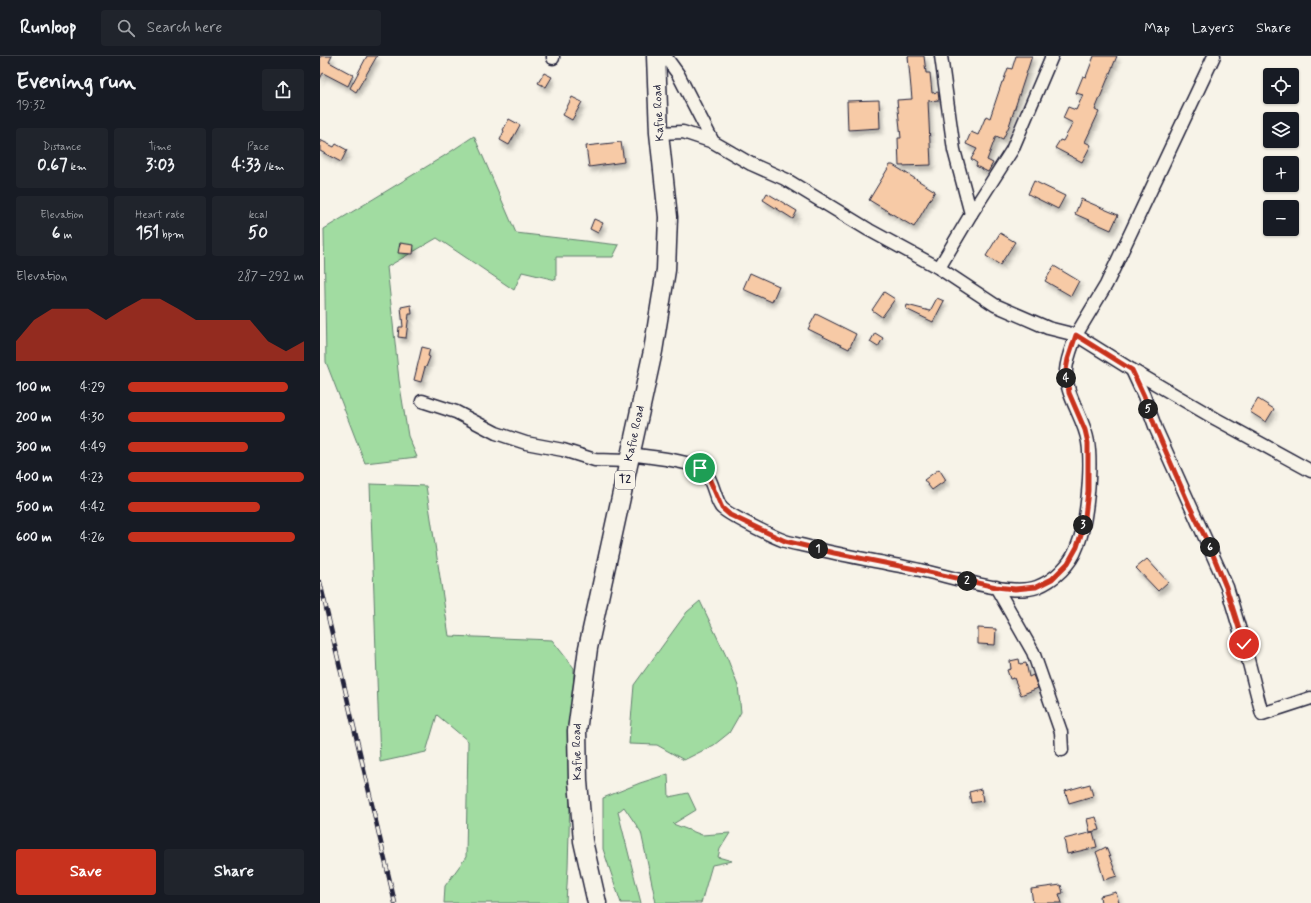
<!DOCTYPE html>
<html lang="en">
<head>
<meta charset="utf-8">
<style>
  body { margin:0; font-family:Mynerve,sans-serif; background:#20242c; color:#f1f3f6; height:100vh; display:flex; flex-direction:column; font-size:15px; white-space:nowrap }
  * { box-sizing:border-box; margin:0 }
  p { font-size:13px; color:#9ea1a6 }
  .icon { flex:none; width:22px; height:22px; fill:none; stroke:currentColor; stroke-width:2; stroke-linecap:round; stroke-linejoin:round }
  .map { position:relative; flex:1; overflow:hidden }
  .sheet { display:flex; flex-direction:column; background:#171b24; width:320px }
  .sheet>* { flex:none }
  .controls { position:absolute; left:943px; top:12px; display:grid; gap:8px }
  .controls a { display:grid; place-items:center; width:36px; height:36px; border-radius:4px; background:#171b24; box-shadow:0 1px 3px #0004; font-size:20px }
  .pin { position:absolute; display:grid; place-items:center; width:34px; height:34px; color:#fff; margin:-17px; border:2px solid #fff; border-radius:50%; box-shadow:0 1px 4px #0007 }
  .km { position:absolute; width:20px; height:20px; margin:-10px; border-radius:50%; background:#222; color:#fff; font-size:11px; line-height:20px; text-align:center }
  .round { display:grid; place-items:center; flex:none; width:42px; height:42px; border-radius:4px; background:#20242c }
  .headline { display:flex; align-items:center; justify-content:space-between; height:68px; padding:0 16px }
  h1 { font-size:22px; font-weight:800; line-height:30px }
  .stats { display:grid; grid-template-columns:repeat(3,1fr); gap:6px; height:68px; padding:4px 16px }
  .stats div { display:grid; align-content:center; border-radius:4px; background:#20242c; text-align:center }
  .stats b { font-size:17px; font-weight:800 }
  .stats small { font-size:11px; font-weight:400 }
  .stats p { font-size:11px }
  .chart { height:112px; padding:8px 16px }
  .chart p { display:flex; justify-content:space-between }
  .chart svg { width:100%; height:72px; margin-top:4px; fill:#c8321e; opacity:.7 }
  .primary-button { display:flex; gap:8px; margin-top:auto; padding:8px 16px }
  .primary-button a { flex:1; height:46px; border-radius:4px; background:#c8321e; color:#fff; font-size:16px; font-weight:800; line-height:46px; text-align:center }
  .primary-button a+a { background:#20242c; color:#f1f3f6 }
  ul { padding:0 16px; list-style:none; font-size:13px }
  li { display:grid; grid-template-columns:64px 48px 1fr; align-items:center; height:30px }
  li i { height:10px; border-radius:5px; background:#c8321e }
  header { display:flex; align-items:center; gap:24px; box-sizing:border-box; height:56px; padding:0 20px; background:#171b24; border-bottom:1px solid #363941 }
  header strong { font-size:19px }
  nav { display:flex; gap:22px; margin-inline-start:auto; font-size:14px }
  .search { width:280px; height:36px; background:#20242c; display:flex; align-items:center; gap:10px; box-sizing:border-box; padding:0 14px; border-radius:4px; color:#9ea1a6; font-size:15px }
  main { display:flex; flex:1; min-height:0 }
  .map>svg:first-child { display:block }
  .green { fill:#a1dca1; stroke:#627f6e }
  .building { fill:#f7caa6; stroke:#22223b; filter:url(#shadow) }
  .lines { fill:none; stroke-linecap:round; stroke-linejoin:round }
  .minor-casing { stroke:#22223b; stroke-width:15 }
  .highway-casing { stroke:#22223b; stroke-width:21 }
  .minor { stroke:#f7f3e8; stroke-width:12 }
  .highway { stroke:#f7f3e8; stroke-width:18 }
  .rail-casing { stroke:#22223b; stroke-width:4.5 }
  .rail { stroke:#f7f3e8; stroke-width:3; stroke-dasharray:9; stroke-linecap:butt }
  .route-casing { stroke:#fff; stroke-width:8 }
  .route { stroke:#c8321e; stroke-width:5 }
  .labels { text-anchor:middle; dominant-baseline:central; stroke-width:3.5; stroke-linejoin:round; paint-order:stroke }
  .shield { fill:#f7f3e8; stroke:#62616f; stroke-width:1 }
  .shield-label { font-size:11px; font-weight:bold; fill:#22223b }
  .street-label { font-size:12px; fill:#22223b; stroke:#f7f3e8 }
</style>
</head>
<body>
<header>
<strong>Runloop</strong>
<div class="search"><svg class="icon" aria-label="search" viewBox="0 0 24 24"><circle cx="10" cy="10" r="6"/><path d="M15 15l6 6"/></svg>Search here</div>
<nav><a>Map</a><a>Layers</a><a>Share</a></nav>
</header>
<main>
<section class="sheet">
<div class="headline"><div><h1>Evening run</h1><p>19:32</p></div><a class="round"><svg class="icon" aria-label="share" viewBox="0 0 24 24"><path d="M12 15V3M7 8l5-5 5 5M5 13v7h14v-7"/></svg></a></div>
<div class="stats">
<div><p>Distance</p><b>0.67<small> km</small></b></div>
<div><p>Time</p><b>3:03</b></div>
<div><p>Pace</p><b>4:33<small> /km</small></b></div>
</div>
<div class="stats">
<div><p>Elevation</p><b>6<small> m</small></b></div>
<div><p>Heart rate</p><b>151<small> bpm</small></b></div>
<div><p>kcal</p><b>50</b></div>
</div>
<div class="chart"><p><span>Elevation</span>287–292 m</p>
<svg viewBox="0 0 160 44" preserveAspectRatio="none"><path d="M0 44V32L10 19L20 12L30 12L40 12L50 19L60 12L70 6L80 6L90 12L100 19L110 19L120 19L130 19L140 32L150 38L160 32V44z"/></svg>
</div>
<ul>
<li><b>100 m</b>4:29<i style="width:91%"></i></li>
<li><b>200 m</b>4:30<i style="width:89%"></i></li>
<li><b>300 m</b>4:49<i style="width:68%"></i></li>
<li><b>400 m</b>4:23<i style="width:100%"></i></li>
<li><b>500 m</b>4:42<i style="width:75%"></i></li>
<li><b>600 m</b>4:26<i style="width:95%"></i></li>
</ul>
<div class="primary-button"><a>Save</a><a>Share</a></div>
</section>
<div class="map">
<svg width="991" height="847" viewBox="0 0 991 847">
  <defs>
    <filter id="shadow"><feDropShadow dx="2.5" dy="4.5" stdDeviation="2" flood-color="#0004"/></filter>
  </defs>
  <rect width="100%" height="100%" fill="#f7f3e8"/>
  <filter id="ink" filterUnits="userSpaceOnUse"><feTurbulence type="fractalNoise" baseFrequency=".025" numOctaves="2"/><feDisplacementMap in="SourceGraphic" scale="8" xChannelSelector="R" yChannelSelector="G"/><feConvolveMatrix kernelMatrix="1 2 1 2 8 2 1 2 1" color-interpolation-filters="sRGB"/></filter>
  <g filter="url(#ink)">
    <g class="green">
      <polygon points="154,80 196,177 299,189 293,201 236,201 236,224 202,216 194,234 117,182 67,211 79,324 88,380 97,401 45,407 6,306 4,173 124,100"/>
      <polygon points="50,428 106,430 129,580 232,584 254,612 248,811 246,847 124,847 125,830 146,801 148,685 117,659 106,696 60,706"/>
      <polygon points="380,545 408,604 418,630 421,656 409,677 394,689 364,704 337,689 309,688 314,629 367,556"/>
      <polygon points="348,718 349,741 368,737 376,754 353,768 382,779 410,777 400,793 398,801 412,805 392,809 381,847 336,847 321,776 304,751 298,756 321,847 301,847 283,793 283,742 320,727"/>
    </g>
    <g class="building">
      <polygon points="0,0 12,0 9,6 33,19 28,30 3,17 0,23"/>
      <polygon points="47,0 57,0 36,36 30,32"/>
      <polygon points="588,0 604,0 606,17 610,17 612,37 618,36 619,44 608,45 611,109 579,110 578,82 581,82 577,44 592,43"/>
      <polygon points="696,0 712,0 689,70 683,83 676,80 667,104 673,107 668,116 656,110 657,107 651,103 657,93 646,88 651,76 658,79 666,60 670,62 682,26 683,26 688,12 692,13"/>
      <polygon points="774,0 797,0 775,54 779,56 765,86 771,89 762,106 735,92 740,84 743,85 753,67 743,62 748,51 756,54 763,39 756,37 763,20 766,21"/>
      <polygon points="224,17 232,21 226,31 218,27"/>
      <polygon points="252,41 262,46 252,64 243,59"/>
      <polygon points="559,44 560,72 528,74 527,45"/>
      <polygon points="189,63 200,69 189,89 180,84 184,75 183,74"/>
      <polygon points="0,84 14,91 16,88 27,94 21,106 0,95"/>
      <polygon points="301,86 304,106 269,111 266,90"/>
      <polygon points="570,109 573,109 615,135 594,171 549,144"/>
      <polygon points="714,125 745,140 738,153 708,138"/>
      <polygon points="447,137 477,155 473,163 443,144"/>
      <polygon points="761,143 798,159 791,174 755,158"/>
      <polygon points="274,163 283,167 278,177 270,173"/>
      <polygon points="680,177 695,186 680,209 666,200"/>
      <polygon points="80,187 94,189 93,198 78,197"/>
      <polygon points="734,210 759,225 751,240 725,225"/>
      <polygon points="430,217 459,230 452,246 423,233"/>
      <polygon points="564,236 575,243 562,261 552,254"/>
      <polygon points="617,242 624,245 613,266 586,253 587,249 610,255"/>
      <polygon points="91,249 92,258 89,258 86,282 78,281 79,271 83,271 81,251"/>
      <polygon points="496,258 536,278 529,293 488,273"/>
      <polygon points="555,277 563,282 558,291 550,286"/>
      <polygon points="102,291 110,293 108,300 110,301 106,311 105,311 101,326 94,324"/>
      <polygon points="938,343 954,353 946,366 930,356"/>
      <polygon points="619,413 626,424 612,434 604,424"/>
      <polygon points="827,503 848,526 838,535 816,512"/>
      <polygon points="658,572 676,573 675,589 658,588"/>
      <polygon points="699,603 700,608 706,607 709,621 713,619 718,632 701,639 694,622 690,623 687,614 691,613 690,605"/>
      <polygon points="770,728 773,740 749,747 745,735"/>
      <polygon points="661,733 663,745 651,747 649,736"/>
      <polygon points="776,761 780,774 770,776 767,763"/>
      <polygon points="773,776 777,791 747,798 744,783"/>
      <polygon points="786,791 797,820 784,824 779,807 780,807 776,796"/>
      <polygon points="741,829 743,837 739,838 742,847 713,847 711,833"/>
      <polygon points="796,836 799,847 781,847 780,840"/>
    </g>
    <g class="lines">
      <defs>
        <g id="minor">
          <polyline points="233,0 233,2"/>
          <polyline points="345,0 358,18 393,86 431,108 465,123 549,174 619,212 675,249 728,272 756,279 786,229 894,0"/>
          <polyline points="621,0 634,94 651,158"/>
          <polyline points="339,77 363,76 393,86"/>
          <polyline points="619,212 651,158 692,94 732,0"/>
          <polyline points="812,314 824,340 836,373 907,531 924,588 942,658 991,642"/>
          <polyline points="102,345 136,356 176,377 206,387 243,394 275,404 309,405"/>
          <path d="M310,398C327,401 369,404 381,413C393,421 393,439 401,451C406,458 454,481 465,485C474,488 484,489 493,492C528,501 564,506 600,514C629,520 690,541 717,531C735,524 751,508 757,491C767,468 772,411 768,386C764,361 745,340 746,314C747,302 752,291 756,279L812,314L896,363L991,415"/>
          <polyline points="676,531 713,596 741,676 742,694"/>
        </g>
        <g id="highway">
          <path id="s1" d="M277,847L263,785L258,725L257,675L268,592L333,295L346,214L348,161L339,77L336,0"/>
        </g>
      </defs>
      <use href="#minor" class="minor-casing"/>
      <use href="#highway" class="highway-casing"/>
      <use href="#minor" class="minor"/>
      <use href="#highway" class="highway"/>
      <defs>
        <polyline id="rail" points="0,526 75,847"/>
      </defs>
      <use href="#rail" class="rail-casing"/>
      <use href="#rail" class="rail"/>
    </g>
  </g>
  <g class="lines" filter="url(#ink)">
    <defs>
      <polyline id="route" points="380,412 388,420 402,452 410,459 465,485 514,497 600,514 676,531 695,533 716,531 732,523 748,507 757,491 764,469 768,435 768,387 765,374 749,337 746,314 748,303 756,279 812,314 824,340 836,373 870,451 889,489 906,531 924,588"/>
    </defs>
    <use href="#route" class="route-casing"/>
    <use href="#route" class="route"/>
  </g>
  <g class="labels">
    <rect class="shield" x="295" y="415" width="20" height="18" rx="3"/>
    <g class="shield-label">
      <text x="305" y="424">T2</text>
    </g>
    <g class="street-label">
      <text transform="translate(339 57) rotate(-93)">Kafue Road</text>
      <text stroke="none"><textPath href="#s1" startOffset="477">Kafue Road</textPath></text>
      <text stroke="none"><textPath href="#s1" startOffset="153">Kafue Road</textPath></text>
    </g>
  </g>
</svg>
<div class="controls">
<a><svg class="icon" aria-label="locate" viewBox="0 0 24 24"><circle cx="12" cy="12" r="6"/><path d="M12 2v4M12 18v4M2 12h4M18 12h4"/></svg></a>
<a><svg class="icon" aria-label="layers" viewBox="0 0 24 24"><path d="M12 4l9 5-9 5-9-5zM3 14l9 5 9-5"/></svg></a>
<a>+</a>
<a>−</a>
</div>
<div class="pin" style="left:380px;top:412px;background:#1e9e55"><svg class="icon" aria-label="arrive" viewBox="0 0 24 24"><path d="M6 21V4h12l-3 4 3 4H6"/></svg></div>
<div class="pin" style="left:924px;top:588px;background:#d93025"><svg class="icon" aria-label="check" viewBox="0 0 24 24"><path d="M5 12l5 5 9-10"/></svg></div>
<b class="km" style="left:498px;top:493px">1</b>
<b class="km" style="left:647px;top:525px">2</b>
<b class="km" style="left:763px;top:469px">3</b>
<b class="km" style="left:746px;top:322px">4</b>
<b class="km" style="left:828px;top:353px">5</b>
<b class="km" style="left:890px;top:491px">6</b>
</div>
</main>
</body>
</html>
